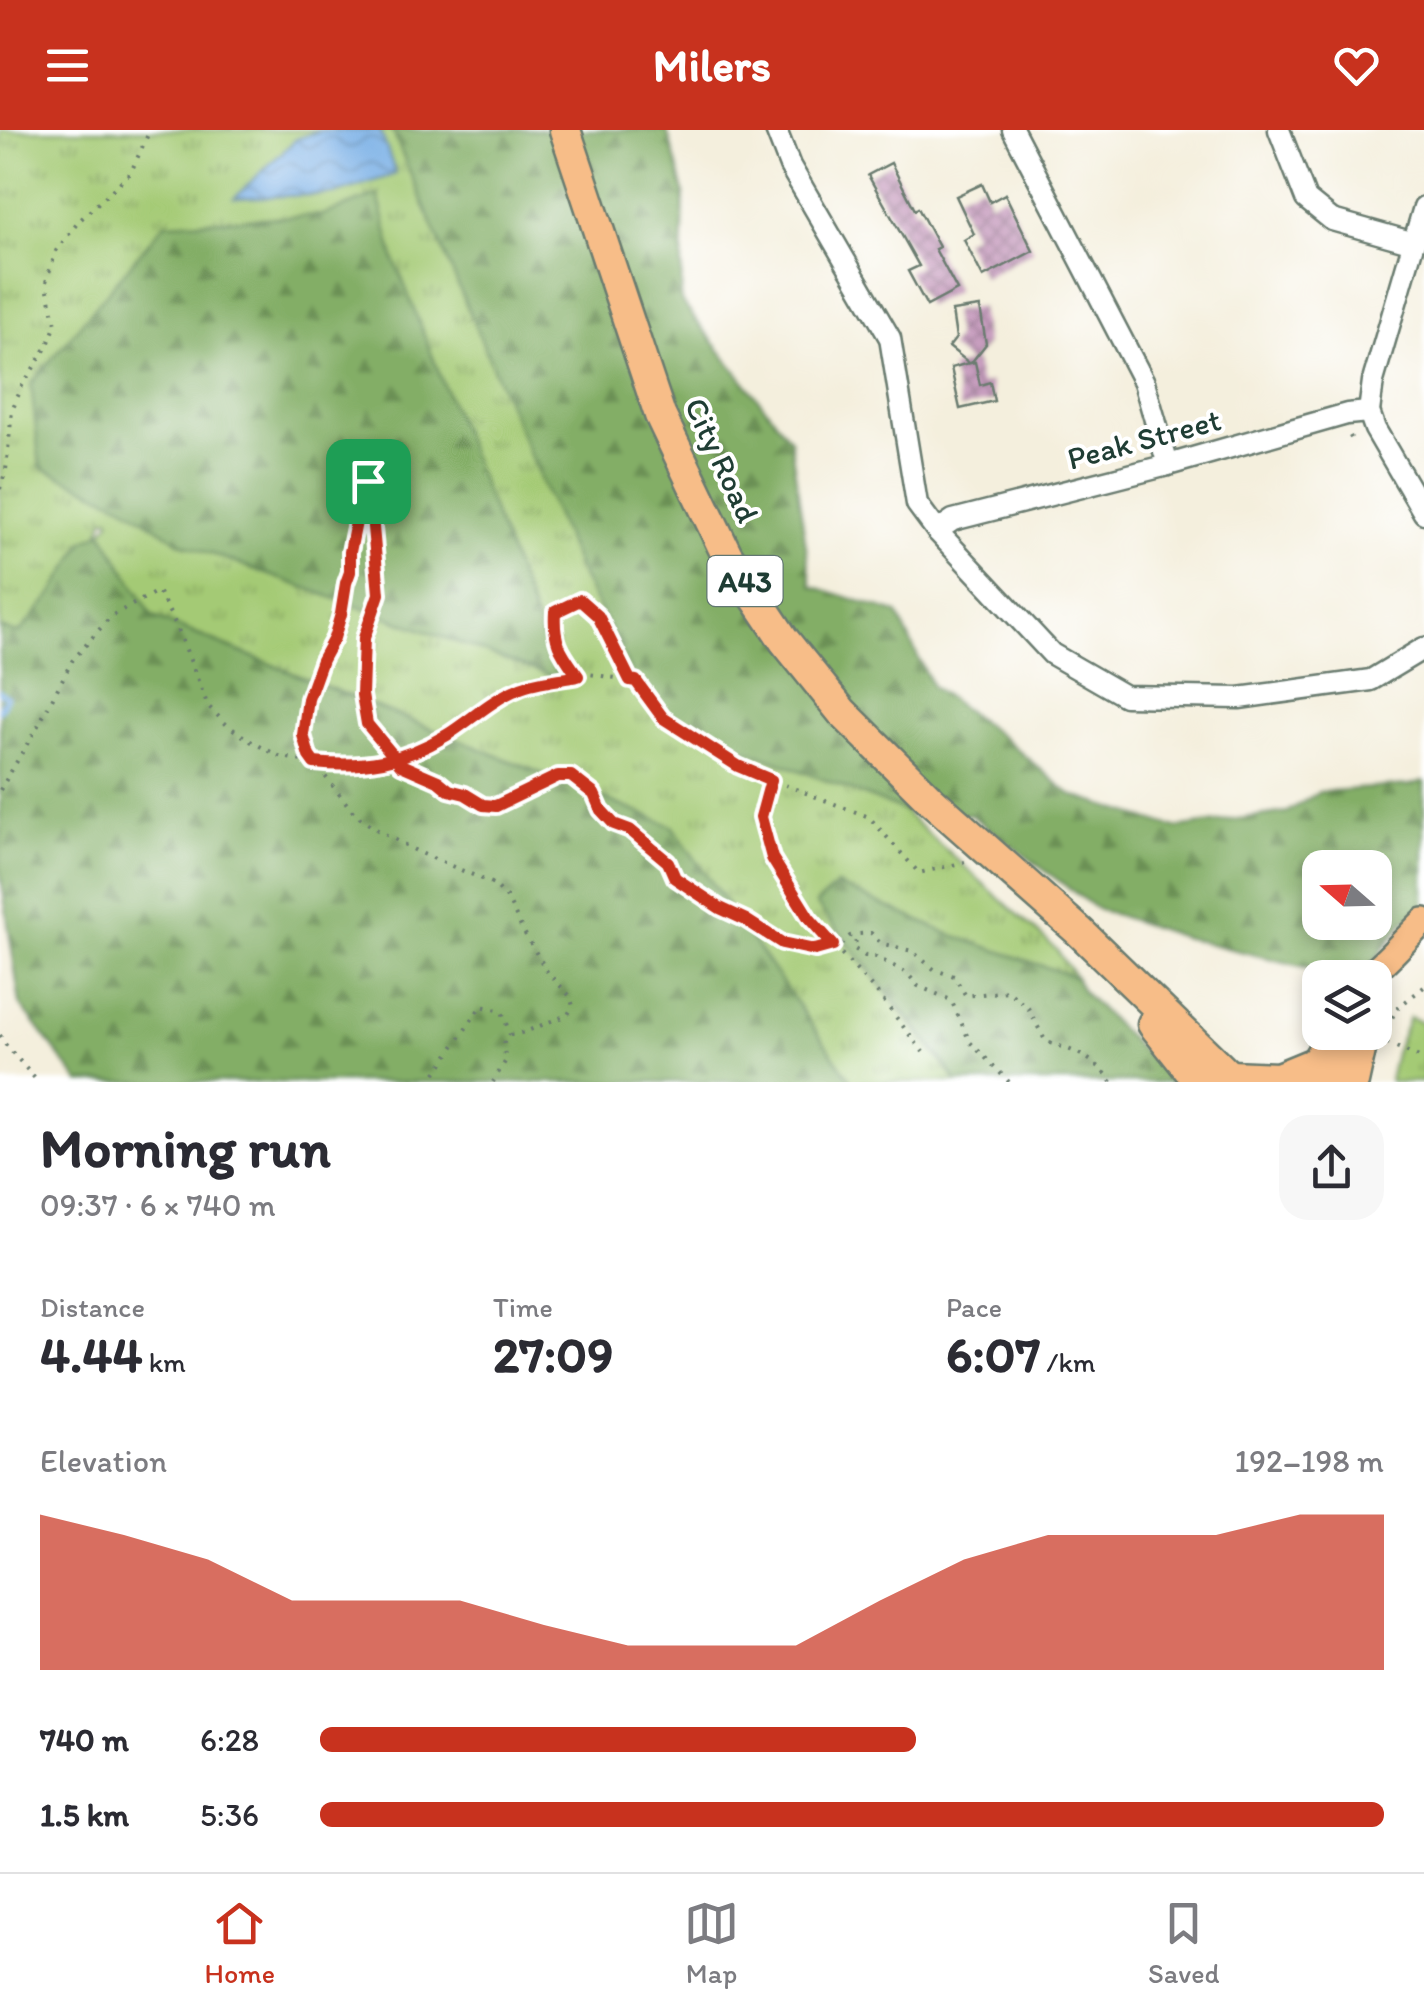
<!DOCTYPE html>
<html lang="en">
<head>
<meta charset="utf-8">
<style>
  body { margin:0; font-family:Itim,sans-serif; background:#f7f7f7; color:#2b2b33; height:100vh; display:flex; flex-direction:column; font-size:38px; white-space:nowrap }
  * { box-sizing:border-box; margin:0 }
  p { font-size:32px; color:#7c7c81 }
  .icon { flex:none; width:55px; height:55px; fill:none; stroke:currentColor; stroke-width:2; stroke-linecap:round; stroke-linejoin:round }
  .map { position:relative; height:952px; overflow:hidden }
  .details { display:flex; flex-direction:column; background:#fff; flex:1 }
  .details>* { flex:none }
  .needle { width:65px; rotate:290deg }
  .controls { position:absolute; left:1302px; top:720px; display:grid; gap:20px }
  .controls a { display:grid; place-items:center; width:90px; height:90px; border-radius:20px; background:#fff; box-shadow:0 5px 15px #0003; font-size:50px }
  .pin { position:absolute; display:grid; place-items:center; width:85px; height:85px; color:#fff; margin:-42px; border-radius:20px; box-shadow:0 5px 15px #0006 }
  .round { display:grid; place-items:center; flex:none; width:105px; height:105px; border-radius:30px; background:#f7f7f7 }
  .overview { display:flex; align-items:center; justify-content:space-between; height:170px; padding:0 40px }
  h1 { font-size:55px; font-weight:800; line-height:75px }
  .metrics { display:grid; grid-template-columns:repeat(3,1fr); gap:15px; height:170px; padding:10px 40px }
  .metrics div { display:grid; align-content:center }
  .metrics b { font-size:50px; font-weight:800 }
  .metrics small { font-size:28px; font-weight:400 }
  .metrics p { font-size:28px }
  .chart { height:280px; padding:20px 40px }
  .chart p { display:flex; justify-content:space-between }
  .chart svg { width:100%; height:180px; margin-top:10px; fill:#c8321e; opacity:.7 }
  ul { padding:0 40px; list-style:none; font-size:32px }
  li { display:grid; grid-template-columns:160px 120px 1fr; align-items:center; height:75px }
  li i { height:25px; border-radius:12px; background:#c8321e }
  header { display:flex; justify-content:space-between; align-items:center; height:130px; padding:0 40px; background:#c8321e; color:#fff; font-size:45px; font-weight:800 }
  .menu { display:flex; justify-content:space-around; align-items:center; height:140px; border-top:2px solid #e1e1e2; background:#fff; font-size:28px; color:#7c7c81 }
  .menu a { display:grid; justify-items:center; gap:5px }
  .menu .selected { color:#c8321e }
  .map>svg:first-child { display:block }
  .grass { fill:url(#grass-tufts); stroke:#628454; stroke-width:2.5 }
  .forest { fill:url(#forest-firs); stroke:#51764d; stroke-width:2.5; fill-rule:evenodd }
  .water { fill:url(#water-waves); stroke:#4a758c; stroke-width:2.5 }
  .lines { fill:none; stroke-linecap:round; stroke-linejoin:round }
  .stream { stroke:#76ade5; stroke-width:5 }
  .building { fill:url(#building-cross-hatch) }
  .minor-casing { stroke:#6a7b6f; stroke-width:25 }
  .major-casing { stroke:#6a7b6f; stroke-width:30 }
  .highway-casing { stroke:#6a7b6f; stroke-width:35 }
  .path { stroke:#6a7b6f; stroke-width:4; stroke-dasharray:2.5 8; stroke-linecap:butt }
  .minor { stroke:#fff; stroke-width:20 }
  .major { stroke:#f7bd88; stroke-width:25 }
  .highway { stroke:#f7bd88; stroke-width:30 }
  .route-casing { stroke:#fff; stroke-width:20 }
  .route { stroke:#c8321e; stroke-width:12 }
  .labels { text-anchor:middle; dominant-baseline:central; stroke-width:8; stroke-linejoin:round; paint-order:stroke }
  .shield { fill:#fff; stroke:#627771; stroke-width:2.5 }
  .shield-label { font-size:30px; font-weight:bold; fill:#1f3d34 }
  .street-label { font-size:32px; fill:#1f3d34; stroke:#fff }
</style>
</head>
<body>
<header><svg class="icon" aria-label="menu" viewBox="0 0 24 24"><path d="M4 6h16M4 12h16M4 18h16"/></svg>Milers<svg class="icon" aria-label="heart" viewBox="0 0 24 24"><path d="M12 20l-8-8c-3-5 5-10 8-4 3-6 11-1 8 4z"/></svg></header>
<div class="map">
<svg width="1424" height="952" viewBox="0 0 1424 952">
  <defs>
    <pattern id="grass-tufts" width="24" height="20" patternUnits="userSpaceOnUse" patternTransform="scale(2.5)"><rect width="24" height="20" fill="#a4ca75"/><path d="M3 7l-1-3M5 7V3M7 7l1-3M15 17l-1-3M17 17v-4M19 17l1-3" fill="none" stroke="#85a561"/></pattern>
    <pattern id="forest-firs" width="22" height="20" patternUnits="userSpaceOnUse" patternTransform="scale(2.5)"><rect width="22" height="20" fill="#83ae66"/><path d="M5 1l3.5 6h-7zM16 11l3.5 6h-7z" fill="#6b8f55"/></pattern>
    <pattern id="water-waves" width="16" height="10" patternUnits="userSpaceOnUse" patternTransform="scale(2.5)"><rect width="16" height="10" fill="#76ade5"/><path d="M0 5q4-4 8 0t8 0" fill="none" stroke="#608eba"/></pattern>
    <pattern id="building-cross-hatch" width="8" height="8" patternUnits="userSpaceOnUse" patternTransform="scale(2.5)"><rect width="8" height="8" fill="#c89ebf"/><path d="M0 0l8 8M0 8l8-8" fill="none" stroke="#a2829c"/></pattern>
  </defs>
  <rect width="100%" height="100%" fill="#fff"/>
  <filter id="ink" filterUnits="userSpaceOnUse"><feTurbulence type="fractalNoise" baseFrequency=".01" numOctaves="2"/><feDisplacementMap in="SourceGraphic" scale="20" xChannelSelector="R" yChannelSelector="G"/><feConvolveMatrix kernelMatrix="1 2 1 2 8 2 1 2 1" color-interpolation-filters="sRGB"/></filter>
  <filter id="wash" filterUnits="userSpaceOnUse"><feTurbulence type="fractalNoise" baseFrequency=".0048" numOctaves="4" result="noise"/><feDisplacementMap in="SourceGraphic" scale="40" xChannelSelector="R" yChannelSelector="G"/><feGaussianBlur stdDeviation="2.25" result="paint"/><feColorMatrix in="noise" values="0 0 0 0 0 0 0 0 0 0 0 0 0 0 0 0 0 1.4 0 .05"/><feComposite in="paint" operator="in"/></filter>
  <g filter="url(#wash)">
    <rect width="100%" height="100%" fill="#f4efdd"/>
    <g class="grass">
      <polygon points="0,0 413,0 578,438 652,583 902,680 1056,819 1075,847 949,804 837,755 817,774 957,952 852,952 672,696 152,486 102,402 111,390 105,388 35,570 0,557"/>
      <polygon points="1409,887 1424,893 1424,952 1391,952 1389,951 1395,923"/>
    </g>
    <g class="forest">
      <path d="M392,0H667L684,62L681,171L790,309L812,456L897,483L932,556L1007,611L1071,665L1176,698L1287,682L1319,662L1410,655L1424,651V779L1406,789L1370,837L1341,846L1182,807L1095,778L971,685L902,680L652,583L578,438ZM1320,738H1375V792H1320Z"/>
      <polygon points="378,65 394,128 559,549 181,413 123,375 40,337 31,254 165,93 322,85"/>
      <polygon points="102,402 153,487 672,696 852,952 79,952 20,874 0,741 0,498 19,503 54,462 84,411"/>
      <polygon points="837,755 949,804 1075,847 1082,861 1173,952 957,952 941,928 816,774"/>
    </g>
    <polygon class="water" points="321,0 380,0 396,44 334,64 234,68 296,9"/>
    <g class="lines">
      <polyline class="stream" points="0,562 7,567 0,580"/>
    </g>
    <g id="blocks">
      <g class="building">
        <polygon points="891,33 915,80 918,78 939,117 935,119 957,160 927,176 908,141 919,136 868,45"/>
        <polygon points="982,54 990,72 1005,64 1033,121 983,147 964,110 974,104 956,66"/>
        <polygon points="980,177 986,214 971,233 975,232 980,255 990,252 994,271 960,279 951,238 969,233 949,217 956,208 952,181"/>
      </g>
    </g>
  </g>
  <g filter="url(#ink)">
    <use href="#blocks" fill-opacity="0" stroke="#6a7b6f" stroke-width="2.5"/>
    <g class="lines">
      <defs>
        <g id="minor">
          <polyline points="776,0 790,36 890,208 917,374 937,401 1052,524 1125,566 1239,568 1371,550 1424,518"/>
          <polyline points="1013,0 1144,252 1168,335"/>
          <polyline points="1279,0 1306,69 1332,90 1414,113"/>
          <polyline points="1424,77 1373,251 1369,282 1375,299 1424,383"/>
          <polyline points="937,401 953,390 1168,335 1347,284 1369,282"/>
        </g>
        <g id="major">
          <path d="M1365,848C1387,832 1404,810 1424,791"/>
          <polyline points="1303,950 1331,902"/>
          <polyline points="1327,952 1354,902"/>
        </g>
        <g id="highway">
          <polyline points="565,0 660,285 727,425 784,510 842,582 931,670 1080,802 1235,952"/>
          <polyline points="1153,894 1199,952"/>
          <polyline points="1230,946 1278,948 1312,934"/>
          <polyline points="1353,952 1364,902"/>
        </g>
      </defs>
      <use href="#minor" class="minor-casing"/>
      <use href="#major" class="major-casing"/>
      <use href="#highway" class="highway-casing"/>
      <g class="path">
        <polyline points="1350,306 1353,312"/>
        <polyline points="0,359 6,340 12,281 22,256 48,215 56,194 46,152 56,121 79,91 131,42 150,0"/>
        <path d="M578,546C561,522 553,513 555,482L580,469L598,486L630,550"/>
        <polyline points="771,650 761,687 772,728 809,788 878,864 923,922"/>
        <polyline points="0,660 39,594 72,531 111,486 158,461 177,497 208,576 227,595 252,612 279,626 306,632 361,635 386,632 447,605 482,578 521,557 589,544 636,551 663,588 738,637 869,687 919,743 965,732"/>
        <polyline points="1388,897 1396,879 1424,857"/>
        <polyline points="0,905 5,914 38,952"/>
        <path d="M510,905C528,904 548,890 567,886L573,876L570,866L548,843L522,799L507,768L494,754L416,721L374,698L355,684L309,626L303,605L308,569L322,530L334,509L341,484L350,442L349,422L363,357L367,351L373,352L375,365L372,386L379,463L364,508L362,565L367,594L401,635L438,651L449,660L465,664L483,675L496,676L558,646H571L594,664L601,680L614,694L630,699L669,732L675,748L720,778L746,790L782,813L815,821L842,813L850,806L859,804"/>
        <polyline points="1387,913 1424,929"/>
        <polyline points="430,952 481,876 502,881 510,905 504,912 505,932 493,952"/>
        <path d="M1009,952L970,912L951,870L918,856L907,843L876,827L865,826L853,818L859,804L871,803L880,813L912,821L935,840L954,846L966,866L1008,861L1028,878L1046,912C1072,919 1097,929 1112,952"/>
      </g>
      <use href="#minor" class="minor"/>
      <use href="#major" class="major"/>
      <use href="#highway" class="highway"/>
    </g>
  </g>
  <g class="lines" filter="url(#ink)">
    <defs>
      <path id="route" d="M368,351L363,357L350,422V442L346,453L341,484L334,508L322,530L308,569L303,605L309,626L314,633C365,638 402,632 447,605C471,590 491,570 518,559C536,551 559,550 578,546C561,522 553,513 555,482L580,470L598,486L630,550L636,551L663,588L738,636L771,650L761,687L772,728L809,788L833,815L815,820L782,813L746,790L720,778L675,748L668,732L630,700L614,694L601,680L594,664L571,646H558L496,676L483,675L465,664L449,660L438,651L401,635L367,594L362,565L364,508L379,464L372,386L375,365L373,352L368,351"/>
    </defs>
    <use href="#route" class="route-casing"/>
    <use href="#route" class="route"/>
  </g>
  <g class="labels">
    <rect class="shield" x="707.5" y="426" width="75" height="50" rx="8"/>
    <g class="shield-label">
      <text x="745" y="451">A43</text>
    </g>
    <g class="street-label">
      <text transform="translate(1144 309) rotate(-15)">Peak Street</text>
      <text transform="translate(722 330) rotate(65)">City Road</text>
    </g>
  </g>
</svg>
<div class="controls">
<a><svg class="needle" viewBox="-14 -14 28 28"><path d="M0-13l5 13h-10z" fill="#e53935"/><path d="M0 13l5-13h-10z" fill="#7c7c81"/></svg></a>
<a><svg class="icon" aria-label="layers" viewBox="0 0 24 24"><path d="M12 4l9 5-9 5-9-5zM3 14l9 5 9-5"/></svg></a>
</div>
<div class="pin" style="left:368px;top:351px;background:#1e9e55"><svg class="icon" aria-label="arrive" viewBox="0 0 24 24"><path d="M6 21V4h12l-3 4 3 4H6"/></svg></div>
</div>
<section class="details">
<div class="overview"><div><h1>Morning run</h1><p>09:37 · 6 × 740 m</p></div><a class="round"><svg class="icon" aria-label="share" viewBox="0 0 24 24"><path d="M12 15V3M7 8l5-5 5 5M5 13v7h14v-7"/></svg></a></div>
<div class="metrics">
<div><p>Distance</p><b>4.44<small> km</small></b></div>
<div><p>Time</p><b>27:09</b></div>
<div><p>Pace</p><b>6:07<small> /km</small></b></div>
</div>
<div class="chart"><p><span>Elevation</span>192–198 m</p>
<svg viewBox="0 0 160 44" preserveAspectRatio="none"><path d="M0 44V6L10 11L20 17L30 27L40 27L50 27L60 33L70 38L80 38L90 38L100 27L110 17L120 11L130 11L140 11L150 6L160 6V44z"/></svg>
</div>
<ul>
<li><b>740 m</b>6:28<i style="width:56%"></i></li>
<li><b>1.5 km</b>5:36<i style="width:100%"></i></li>
</ul>
</section>
<nav class="menu">
<a class="selected"><svg class="icon" aria-label="home" viewBox="0 0 24 24"><path d="M3 11l9-7 9 7M6 9v11h12V9"/></svg>Home</a>
<a><svg class="icon" aria-label="map" viewBox="0 0 24 24"><path d="M3 6l6-2 6 2 6-2v14l-6 2-6-2-6 2zM9 4v14M15 6v14"/></svg>Map</a>
<a><svg class="icon" aria-label="saved" viewBox="0 0 24 24"><path d="M7 4h10v16l-5-4-5 4z"/></svg>Saved</a>
</nav>
</body>
</html>
